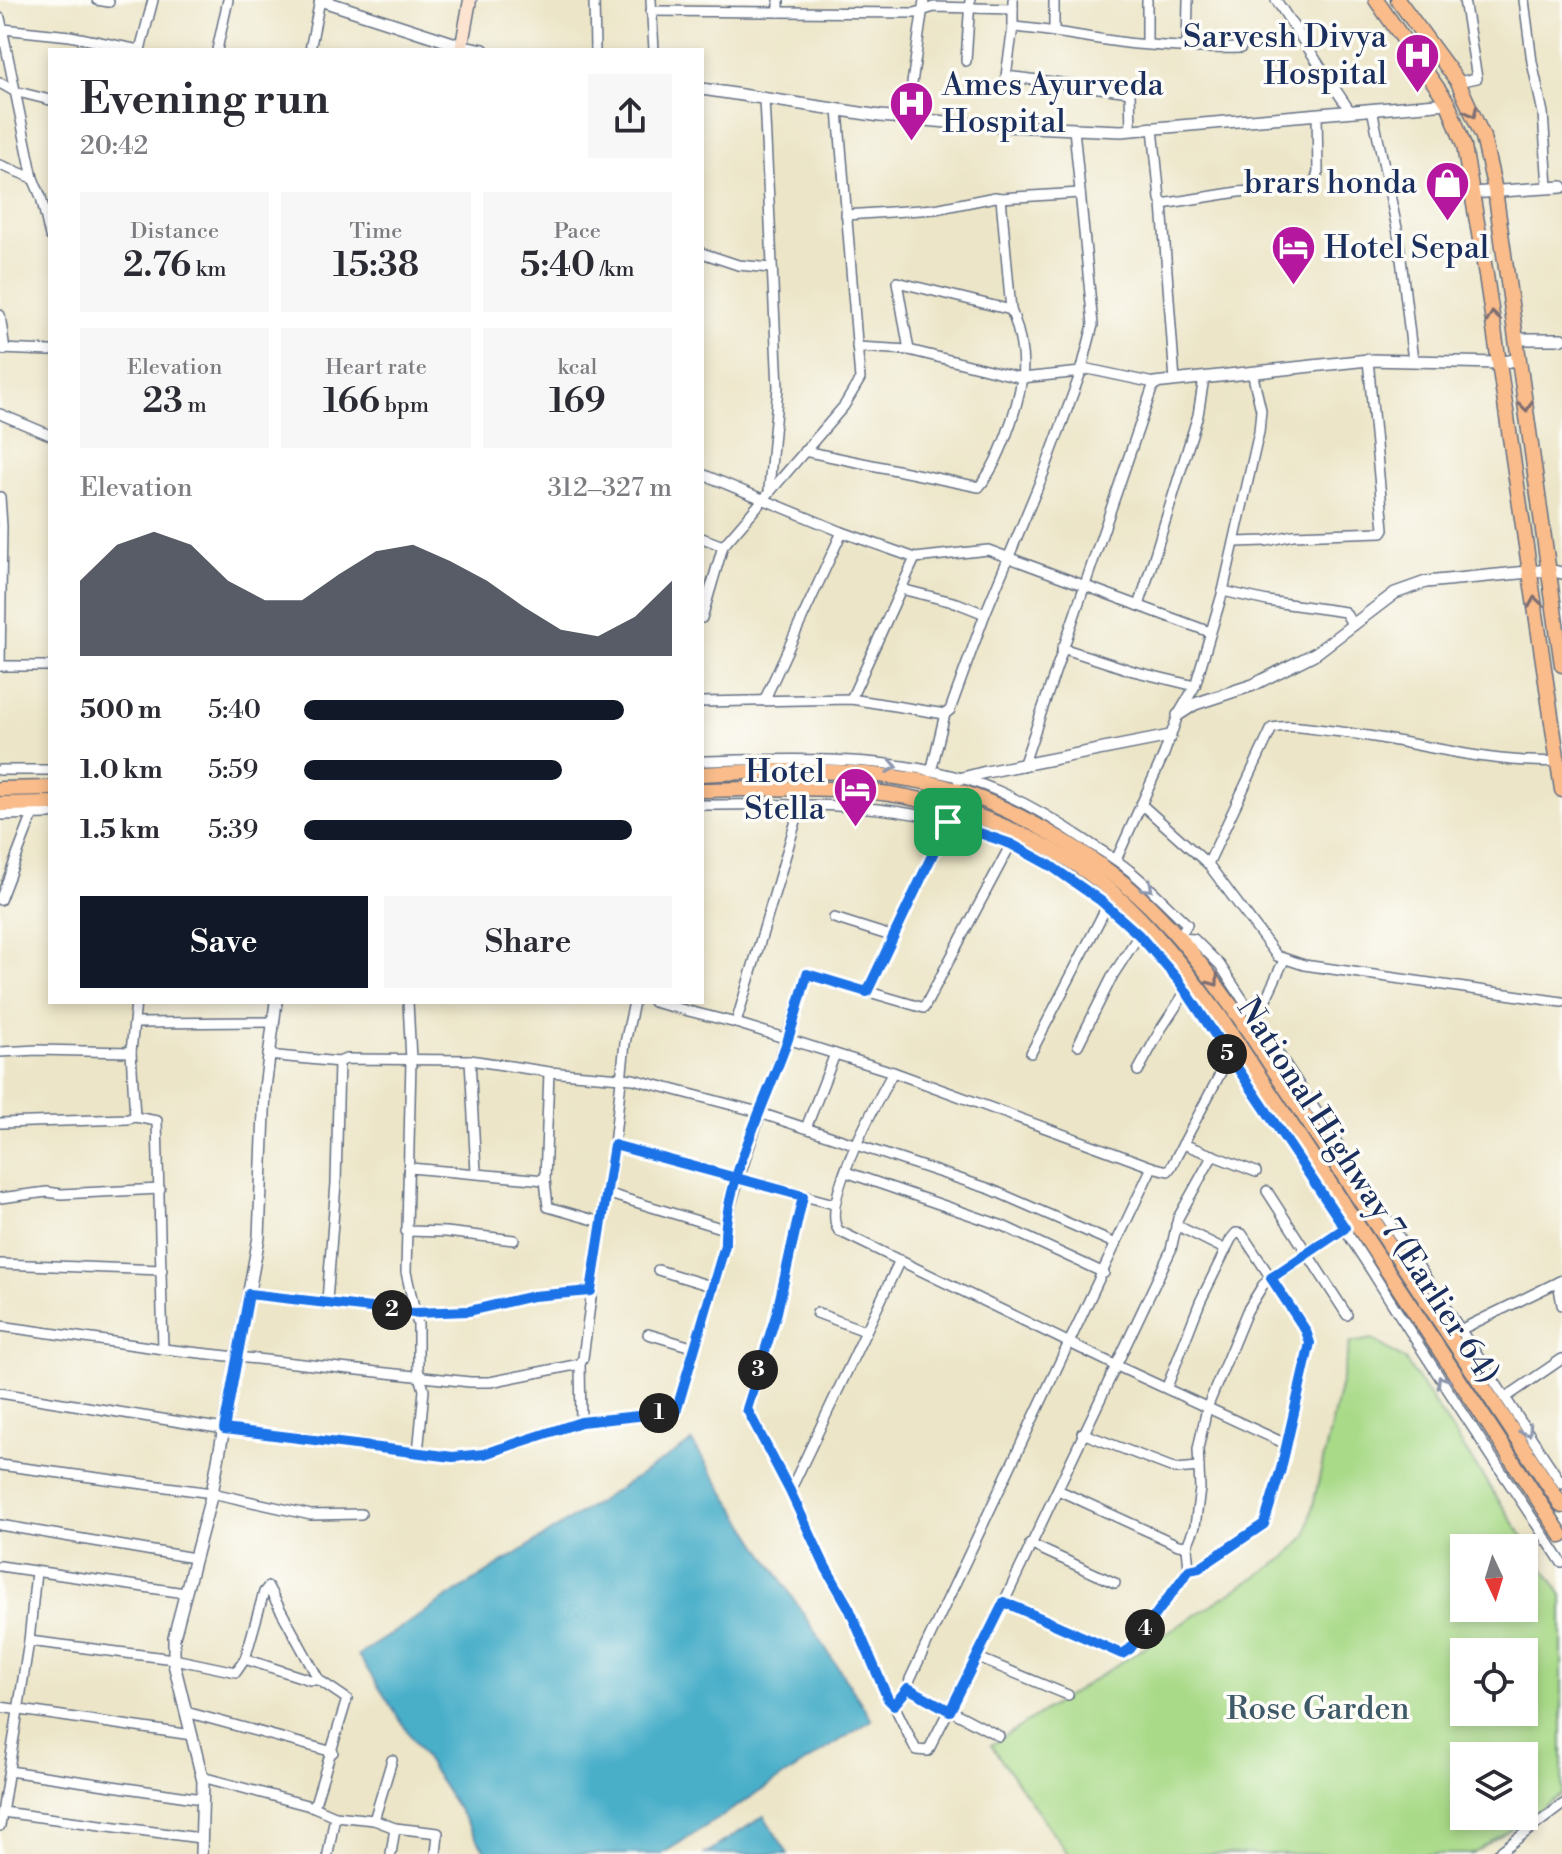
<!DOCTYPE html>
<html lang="en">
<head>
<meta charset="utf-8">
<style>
  body { margin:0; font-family:"Libre Bodoni",serif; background:#f7f7f7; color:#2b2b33; height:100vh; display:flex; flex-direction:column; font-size:30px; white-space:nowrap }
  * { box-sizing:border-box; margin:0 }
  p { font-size:26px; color:#7c7c81 }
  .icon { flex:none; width:44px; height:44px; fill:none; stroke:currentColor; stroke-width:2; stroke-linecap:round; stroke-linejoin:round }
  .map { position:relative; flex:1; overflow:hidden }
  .panel { position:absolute; left:48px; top:48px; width:656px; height:956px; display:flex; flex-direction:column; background:#fff; border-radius:0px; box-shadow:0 4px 12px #0003 }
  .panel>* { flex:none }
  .needle { width:52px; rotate:176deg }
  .fabs { position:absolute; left:1450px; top:1534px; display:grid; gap:16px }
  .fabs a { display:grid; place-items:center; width:88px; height:88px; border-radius:0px; background:#fff; box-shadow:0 4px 12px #0003; font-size:40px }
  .pin { position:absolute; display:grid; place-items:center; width:68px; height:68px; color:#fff; margin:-34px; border-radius:16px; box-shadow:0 4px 12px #0006 }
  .km { position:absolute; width:40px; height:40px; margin:-20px; border-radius:50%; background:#222; color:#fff; font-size:22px; line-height:40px; text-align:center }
  .round { display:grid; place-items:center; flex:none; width:84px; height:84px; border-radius:0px; background:#f7f7f7 }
  .overview { display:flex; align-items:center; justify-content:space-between; height:136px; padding:0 32px }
  h1 { font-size:44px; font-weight:600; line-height:60px }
  .stats { display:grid; grid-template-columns:repeat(3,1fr); gap:12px; height:136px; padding:8px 32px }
  .stats div { display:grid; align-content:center; border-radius:0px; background:#f7f7f7; text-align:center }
  .stats b { font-size:34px; font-weight:600 }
  .stats small { font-size:22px; font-weight:400 }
  .stats p { font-size:22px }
  .chart { height:224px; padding:16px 32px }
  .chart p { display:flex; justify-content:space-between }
  .chart svg { width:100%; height:144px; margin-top:8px; fill:#111827; opacity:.7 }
  .primary-button { display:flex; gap:16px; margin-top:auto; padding:16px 32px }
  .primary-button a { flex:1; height:92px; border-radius:0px; background:#111827; color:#fff; font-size:32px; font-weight:600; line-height:92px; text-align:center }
  .primary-button a+a { background:#f7f7f7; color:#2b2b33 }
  ul { padding:0 32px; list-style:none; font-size:26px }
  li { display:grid; grid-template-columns:128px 96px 1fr; align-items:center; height:60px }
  li i { height:20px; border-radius:10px; background:#111827 }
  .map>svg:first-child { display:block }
  .green { fill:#a9da88; stroke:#628473; stroke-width:2; fill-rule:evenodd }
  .water { fill:#4aafc9; stroke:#326f94; stroke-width:2 }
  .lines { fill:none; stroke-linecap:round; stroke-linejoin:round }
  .minor-casing { stroke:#646f83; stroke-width:12 }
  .tertiary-casing { stroke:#646f83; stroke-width:14 }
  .secondary-casing { stroke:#646f83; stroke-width:15 }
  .primary-casing { stroke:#646f83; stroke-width:17 }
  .trunk-casing { stroke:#646f83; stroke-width:17 }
  .minor { stroke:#fff; stroke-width:9 }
  .tertiary { stroke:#fff; stroke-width:11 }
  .secondary { stroke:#fde4d0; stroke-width:12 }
  .primary { stroke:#f9bc8a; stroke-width:14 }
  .trunk { stroke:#f9bc8a; stroke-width:14 }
  .oneway { stroke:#7f6e72 }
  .oneway2 { stroke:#8d97ae }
  .route-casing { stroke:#fff; stroke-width:16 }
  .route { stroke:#1a73e8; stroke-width:10 }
  .labels { text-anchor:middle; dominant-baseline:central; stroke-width:7; stroke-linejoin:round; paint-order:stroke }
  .poi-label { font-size:32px; fill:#1b2f5e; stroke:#fdfcf7; text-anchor:end }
  .street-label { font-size:32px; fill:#1b2f5e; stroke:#fdfcf7 }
  .park-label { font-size:32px; fill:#3e5a68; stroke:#fdfcf7 }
</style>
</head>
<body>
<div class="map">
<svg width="1562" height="1854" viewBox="0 0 1562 1854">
  <rect width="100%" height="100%" fill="#fdfcf7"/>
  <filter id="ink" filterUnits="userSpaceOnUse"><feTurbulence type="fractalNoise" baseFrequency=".0125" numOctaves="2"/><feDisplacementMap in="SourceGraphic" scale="16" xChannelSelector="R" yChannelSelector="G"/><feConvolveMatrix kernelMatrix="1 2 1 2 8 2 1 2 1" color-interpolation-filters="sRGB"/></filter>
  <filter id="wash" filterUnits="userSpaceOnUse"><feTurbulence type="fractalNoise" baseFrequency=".006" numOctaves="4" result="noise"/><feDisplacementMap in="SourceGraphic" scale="32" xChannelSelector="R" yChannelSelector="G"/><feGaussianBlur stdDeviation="1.8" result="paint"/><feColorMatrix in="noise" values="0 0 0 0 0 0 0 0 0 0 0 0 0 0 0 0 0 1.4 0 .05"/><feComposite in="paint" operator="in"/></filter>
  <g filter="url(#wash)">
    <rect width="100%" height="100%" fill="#ece5c7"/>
    <path class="green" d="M1372,1339L1405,1360L1562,1595V1794L1473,1854H1068L991,1745L1285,1558L1306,1536L1350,1343ZM1464,1548H1524V1608H1464ZM1464,1652H1524V1712H1464ZM1464,1756H1524V1816H1464Z"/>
    <g class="water">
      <polygon points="692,1442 872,1720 662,1854 487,1854 358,1655"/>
      <polygon points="764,1816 788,1854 705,1854"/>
    </g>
  </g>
  <g filter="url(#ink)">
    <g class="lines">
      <defs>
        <g id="minor">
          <polyline points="97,0 109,2"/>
          <polyline points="594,0 595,50"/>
          <polyline points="651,0 654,50"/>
          <polyline points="1013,0 1013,27 1006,76 1130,92 1131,130"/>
          <polyline points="1054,0 1054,30"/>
          <polyline points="1276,0 1350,111"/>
          <polyline points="1524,0 1532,62 1543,113 1548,187"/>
          <polyline points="651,11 779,12 779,0"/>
          <polyline points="779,12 915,13 934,7 1013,9"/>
          <polyline points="0,18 33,178 41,197 50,236"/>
          <path d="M1013,27C1055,30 1095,40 1136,44C1171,47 1206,49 1241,48"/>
          <polyline points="3,29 70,36 139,50"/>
          <polyline points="1147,43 1147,0"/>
          <polyline points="1187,48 1188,0"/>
          <polyline points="140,50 153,0"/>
          <polyline points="217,50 228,0"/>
          <polyline points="310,50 320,0"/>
          <polyline points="966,61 970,0"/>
          <polyline points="1458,82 1477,78 1464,0"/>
          <polyline points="0,83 14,91 50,100"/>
          <polyline points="764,99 778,387 769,489"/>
          <polyline points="1372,109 1398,233 1413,361"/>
          <polyline points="907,118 924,0"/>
          <polyline points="1153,128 1160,199 1162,204 1175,381"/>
          <polyline points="0,165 33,178"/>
          <polyline points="1001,198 1080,193"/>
          <polyline points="1162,204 1238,192 1314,186 1318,172 1317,114"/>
          <polyline points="702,253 738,265 771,268"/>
          <polyline points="0,315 5,350"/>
          <polyline points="857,347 909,350 1022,378 1081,372 1088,369 1154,383 1023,766"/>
          <polyline points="0,349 50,351"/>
          <polyline points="909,350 897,282 1011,310"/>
          <polyline points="0,414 50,435"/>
          <path d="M804,451L979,487C1000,462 1017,410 1022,378C1025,357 1019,329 1011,310L1001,198L995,197L935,209L846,215"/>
          <polyline points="702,474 842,532 915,558 988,550 1210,632"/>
          <polyline points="0,497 2,526 0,666"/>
          <polyline points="702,538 723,546"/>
          <polyline points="1235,542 1267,541 1293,535 1382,532 1384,529 1368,360"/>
          <polyline points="901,589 957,603 985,614"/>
          <polyline points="1223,591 1267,601 1345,612 1353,626"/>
          <polyline points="1139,606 1198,415 1204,378"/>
          <polyline points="702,618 723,546 844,406 860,379 838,110"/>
          <polyline points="1062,648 1133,671 1195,686"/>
          <polyline points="0,666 50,666"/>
          <polyline points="851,699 915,558"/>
          <polyline points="764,701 842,532"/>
          <polyline points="702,702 851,699 945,714 950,710 985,614 1044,472 1081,372 1093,325 1074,129"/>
          <path d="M702,761C797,759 909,753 998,791C1030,805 1060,823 1088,842C1102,851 1116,859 1129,870C1149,886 1168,906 1187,924L1179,938L1194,939L1220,965L1562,1484"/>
          <polyline points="0,770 50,770"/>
          <polyline points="931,772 945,714"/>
          <polyline points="1141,804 1208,864 1277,956 1304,965 1562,1002"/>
          <path d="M702,805C809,805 911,798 1012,844C1076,874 1134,924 1178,980C1204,1012 1223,1049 1246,1082C1293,1151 1339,1219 1383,1289C1441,1381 1502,1472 1562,1563"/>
          <polyline points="0,815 50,814"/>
          <polyline points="1116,860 1164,754 1178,715 1195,686 1223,591 1259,432 1261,410 1252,372"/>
          <path d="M1208,864L1272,728C1292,724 1313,729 1333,731C1408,739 1483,765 1559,761"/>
          <polyline points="0,900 33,814"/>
          <polyline points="834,918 894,937"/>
          <polyline points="867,992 948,822"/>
          <polyline points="408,1002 411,1060 406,1272 418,1325 418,1369 424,1390 418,1453"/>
          <polyline points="653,1002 736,1023 893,1072 1152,1167 910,1679 908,1688 894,1705"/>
          <polyline points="1257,1018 1284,960"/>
          <polyline points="136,1023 274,1022"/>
          <polyline points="736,1023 801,804"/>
          <polyline points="1078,1045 1113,975 1139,935"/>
          <polyline points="0,1052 37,1050 131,1052"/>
          <polyline points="1031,1053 1107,906"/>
          <polyline points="268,1055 339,1062 346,1059 470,1060 549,1072 633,1079 751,1110 990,1189 1116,1244"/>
          <polyline points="470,1060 476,1172"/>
          <polyline points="1138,1071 1161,1029 1186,991"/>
          <polyline points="549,1072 545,1180 548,1207 601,1222"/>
          <path d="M893,1072C878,1100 818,1206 839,1231L1115,1365L1286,1444"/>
          <polyline points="135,1117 131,1052 136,1002"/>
          <polyline points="0,1123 128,1119 135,1117 157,1121 163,1349"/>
          <polyline points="806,1128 835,1054"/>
          <polyline points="1183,1144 1256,1172"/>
          <polyline points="614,1145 834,1204"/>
          <polyline points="1152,1167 1168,1171 1171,1167 1229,1057"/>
          <polyline points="410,1168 545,1180"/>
          <polyline points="846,1172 1003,1226 1104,1273"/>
          <polyline points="1267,1191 1347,1315"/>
          <polyline points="803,1196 777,1312 747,1409 790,1491 825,1566 849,1608 888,1699 894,1705 916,1750 928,1751 1004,1602 1171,1250 1178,1218 1213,1155"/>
          <polyline points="0,1198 47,1192 61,1194 160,1189"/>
          <polyline points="1176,1225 1226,1250"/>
          <path d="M724,1229C747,1142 782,1060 807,974L924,1008L1011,844"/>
          <polyline points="406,1231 446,1232 514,1240"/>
          <polyline points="0,1264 162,1270"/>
          <polyline points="658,1270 714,1287"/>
          <polyline points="1558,1282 1562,1305"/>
          <polyline points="249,1294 414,1313 469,1311 533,1296 591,1291"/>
          <polyline points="327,1301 336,1183 339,1062"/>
          <polyline points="817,1313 865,1331"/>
          <polyline points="0,1326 163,1349 470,1382 490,1382 580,1364"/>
          <polyline points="1460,1330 1562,1280"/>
          <polyline points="648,1334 695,1348"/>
          <polyline points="1167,1387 1200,1302 1231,1239 1236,1233 1242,1234 1306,1331 1310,1343 1281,1469 1264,1524 1199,1568 1189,1570"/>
          <polyline points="0,1393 224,1429 453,1457 484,1454 581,1422 676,1412 725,1245 724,1229 606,1193"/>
          <polyline points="1505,1398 1562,1359"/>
          <polyline points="581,1422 580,1364 583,1358 601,1222 614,1145 625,1043 634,1002"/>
          <polyline points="1082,1433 1176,1469 1199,1467"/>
          <polyline points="0,1465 212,1493 311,1515 361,1514"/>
          <polyline points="1058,1490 1178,1545 1187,1546"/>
          <polyline points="790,1491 900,1260"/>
          <polyline points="0,1525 194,1558"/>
          <polyline points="1030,1544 1115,1583"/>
          <polyline points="0,1566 185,1593"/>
          <polyline points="1004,1602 1122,1654 1130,1649 1189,1570 1187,1546 1195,1526 1200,1489 1198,1449 1207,1408 1247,1311 1263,1285 1271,1278 1345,1228"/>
          <polyline points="29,1641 174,1659 236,1672 245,1659 264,1592 268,1587 319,1680 347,1699 314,1807"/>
          <polyline points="976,1657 1068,1695"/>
          <polyline points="245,1659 310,1680 319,1680"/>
          <polyline points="908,1688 999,1736"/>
          <polyline points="0,1707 192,1735"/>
          <polyline points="186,1712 333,1752"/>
          <polyline points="9,1771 202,1799"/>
          <polyline points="202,1777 314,1807 335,1816 374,1820 395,1828 438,1833 436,1854"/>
          <polyline points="2,1812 200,1838"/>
          <polyline points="374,1820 392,1760"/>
          <polyline points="0,1826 29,1641 36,1572"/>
          <polyline points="328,1854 335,1816"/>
          <polyline points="391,1854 395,1828"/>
          <polyline points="1497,1854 1562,1805"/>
        </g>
        <g id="tertiary">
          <polyline points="320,0 462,46 483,50"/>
          <polyline points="702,89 880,116 981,125 1121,131 1448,103"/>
          <polyline points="1471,193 1562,187"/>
          <polyline points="1517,339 1562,339"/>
          <polyline points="1154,383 1368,360 1499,363 1520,359"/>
          <polyline points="1178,715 1195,704 1253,685 1316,653 1395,593 1426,582 1549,570 1562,573"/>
          <polyline points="959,779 986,772 1170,736"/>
          <polyline points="201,1854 203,1781 174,1664 174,1637 212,1493 259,1237 265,1088 276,1002"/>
        </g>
        <polyline id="secondary" points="461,50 470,0"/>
        <g id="primary">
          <polyline points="1376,0 1448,103 1464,146 1486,275 1562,790"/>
          <polyline points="1398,0 1458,82 1483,137 1495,190 1562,665"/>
        </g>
        <g id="trunk">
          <path d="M702,774C774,770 848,768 920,781C1000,796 1105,858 1160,917C1190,948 1214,982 1239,1017L1562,1506"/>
          <polyline points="0,789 50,788"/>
          <path d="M702,790C764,789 829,785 890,794C966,806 1050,839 1110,890C1153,927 1187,972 1221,1018L1562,1536"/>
          <polyline points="0,804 50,803"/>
        </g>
      </defs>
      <use href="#minor" class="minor-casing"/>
      <use href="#tertiary" class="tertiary-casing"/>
      <use href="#secondary" class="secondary-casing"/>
      <use href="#primary" class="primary-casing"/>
      <use href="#trunk" class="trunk-casing"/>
      <use href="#minor" class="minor"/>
      <use href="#tertiary" class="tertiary"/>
      <use href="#secondary" class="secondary"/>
      <use href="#primary" class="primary"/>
      <use href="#trunk" class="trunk"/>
    </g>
    <defs><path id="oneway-chevron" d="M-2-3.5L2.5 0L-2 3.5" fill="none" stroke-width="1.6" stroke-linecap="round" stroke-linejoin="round" transform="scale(2)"/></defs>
    <g class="oneway">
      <use href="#oneway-chevron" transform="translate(1472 112) rotate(66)"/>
      <use href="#oneway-chevron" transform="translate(1493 317) rotate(-98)"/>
      <use href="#oneway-chevron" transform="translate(1526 406) rotate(82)"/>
      <use href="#oneway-chevron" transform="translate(1535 602) rotate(-99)"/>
      <use href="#oneway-chevron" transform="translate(1214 981) rotate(54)"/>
    </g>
    <g class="oneway2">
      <use href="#oneway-chevron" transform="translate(892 766) rotate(9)"/>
      <use href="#oneway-chevron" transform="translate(1148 887) rotate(43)"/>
      <use href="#oneway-chevron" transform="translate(1442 1381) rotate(-123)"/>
      <use href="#oneway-chevron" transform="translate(1527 1431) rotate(57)"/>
    </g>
  </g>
  <g class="lines" filter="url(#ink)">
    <defs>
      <path id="route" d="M948,822L867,992L807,974C801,996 795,1018 788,1039C768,1097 723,1185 725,1245L676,1412L581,1422L484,1454L453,1457L224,1429L249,1294L414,1313L469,1311L533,1296L591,1291L614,1145L803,1196L777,1312L747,1409L790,1491L825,1566L849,1608L888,1699L894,1705L908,1688L950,1711L1004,1602L1122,1654L1130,1649L1189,1570L1199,1568L1264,1524L1281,1469L1310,1343L1306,1331L1271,1278L1345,1228L1179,981L1139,935L1101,901L1051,866L1011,844L948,822"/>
    </defs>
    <use href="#route" class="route-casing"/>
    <use href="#route" class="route"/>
  </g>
  <defs>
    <symbol id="hospital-pin" viewBox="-11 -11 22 30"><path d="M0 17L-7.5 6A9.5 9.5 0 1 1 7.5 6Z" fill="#b5179e" stroke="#fdfcf7"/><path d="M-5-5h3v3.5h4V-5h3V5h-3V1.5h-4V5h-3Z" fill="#fff"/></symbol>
    <symbol id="shop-pin" viewBox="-11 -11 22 30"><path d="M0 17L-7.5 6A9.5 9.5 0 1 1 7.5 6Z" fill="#b5179e" stroke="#fdfcf7"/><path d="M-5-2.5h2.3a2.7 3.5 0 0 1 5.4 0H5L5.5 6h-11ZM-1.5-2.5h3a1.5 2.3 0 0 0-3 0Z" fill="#fff"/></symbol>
    <symbol id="hotel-pin" viewBox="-11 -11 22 30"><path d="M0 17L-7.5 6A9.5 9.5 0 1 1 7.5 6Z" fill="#b5179e" stroke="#fdfcf7"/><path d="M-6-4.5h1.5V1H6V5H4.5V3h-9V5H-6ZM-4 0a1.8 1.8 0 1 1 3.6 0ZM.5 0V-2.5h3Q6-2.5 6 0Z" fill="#fff"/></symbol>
  </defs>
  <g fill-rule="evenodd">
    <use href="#hospital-pin" x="1392" y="30" width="51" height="69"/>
    <use href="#hospital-pin" x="886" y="78" width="51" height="69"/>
    <use href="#shop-pin" x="1422" y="158" width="51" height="69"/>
    <use href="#hotel-pin" x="1268" y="222" width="51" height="69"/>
    <use href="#hotel-pin" x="830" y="764" width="51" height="69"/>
  </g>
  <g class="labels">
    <g class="poi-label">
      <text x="1387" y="37">Sarvesh Divya<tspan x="1387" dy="37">Hospital</tspan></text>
      <text x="942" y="85" text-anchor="start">Ames Ayurveda<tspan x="942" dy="37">Hospital</tspan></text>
      <text x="1417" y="183">brars honda</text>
      <text x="1324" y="248" text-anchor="start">Hotel Sepal</text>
      <text x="825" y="772">Hotel<tspan x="825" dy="37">Stella</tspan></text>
    </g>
    <g class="street-label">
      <text transform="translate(1368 1191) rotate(57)">National Highway 7 (Earlier 64)</text>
    </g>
    <g class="park-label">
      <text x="1318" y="1709">Rose Garden</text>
    </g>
  </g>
</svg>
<div class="fabs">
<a><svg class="needle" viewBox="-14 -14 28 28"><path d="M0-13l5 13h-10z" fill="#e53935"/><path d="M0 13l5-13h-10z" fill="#7c7c81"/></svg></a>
<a><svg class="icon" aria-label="locate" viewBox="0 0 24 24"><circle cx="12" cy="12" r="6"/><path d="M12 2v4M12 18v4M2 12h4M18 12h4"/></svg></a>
<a><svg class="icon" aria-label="layers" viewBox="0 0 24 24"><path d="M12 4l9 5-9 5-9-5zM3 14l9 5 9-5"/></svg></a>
</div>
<div class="pin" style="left:948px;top:822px;background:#1e9e55"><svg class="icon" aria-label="arrive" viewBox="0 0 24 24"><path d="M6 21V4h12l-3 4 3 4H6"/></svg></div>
<b class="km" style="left:659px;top:1413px">1</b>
<b class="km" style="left:392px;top:1310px">2</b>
<b class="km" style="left:758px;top:1370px">3</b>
<b class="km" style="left:1145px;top:1629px">4</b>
<b class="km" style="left:1227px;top:1054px">5</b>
<section class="panel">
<div class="overview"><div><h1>Evening run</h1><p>20:42</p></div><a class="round"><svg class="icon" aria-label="share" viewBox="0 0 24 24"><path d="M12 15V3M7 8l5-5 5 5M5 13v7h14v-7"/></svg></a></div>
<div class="stats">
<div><p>Distance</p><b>2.76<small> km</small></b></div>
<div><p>Time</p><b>15:38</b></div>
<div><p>Pace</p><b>5:40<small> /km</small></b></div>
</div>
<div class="stats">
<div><p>Elevation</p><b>23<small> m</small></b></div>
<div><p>Heart rate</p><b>166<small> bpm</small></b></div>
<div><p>kcal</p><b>169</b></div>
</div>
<div class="chart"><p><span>Elevation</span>312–327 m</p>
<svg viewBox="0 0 160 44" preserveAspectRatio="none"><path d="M0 44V21L10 10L20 6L30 10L40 21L50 27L60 27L70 19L80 12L90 10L100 15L110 21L120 29L130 36L140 38L150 32L160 21V44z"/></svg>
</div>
<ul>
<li><b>500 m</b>5:40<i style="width:87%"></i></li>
<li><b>1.0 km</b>5:59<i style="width:70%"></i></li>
<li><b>1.5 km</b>5:39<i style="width:89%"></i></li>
</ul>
<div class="primary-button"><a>Save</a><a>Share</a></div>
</section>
</div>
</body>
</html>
